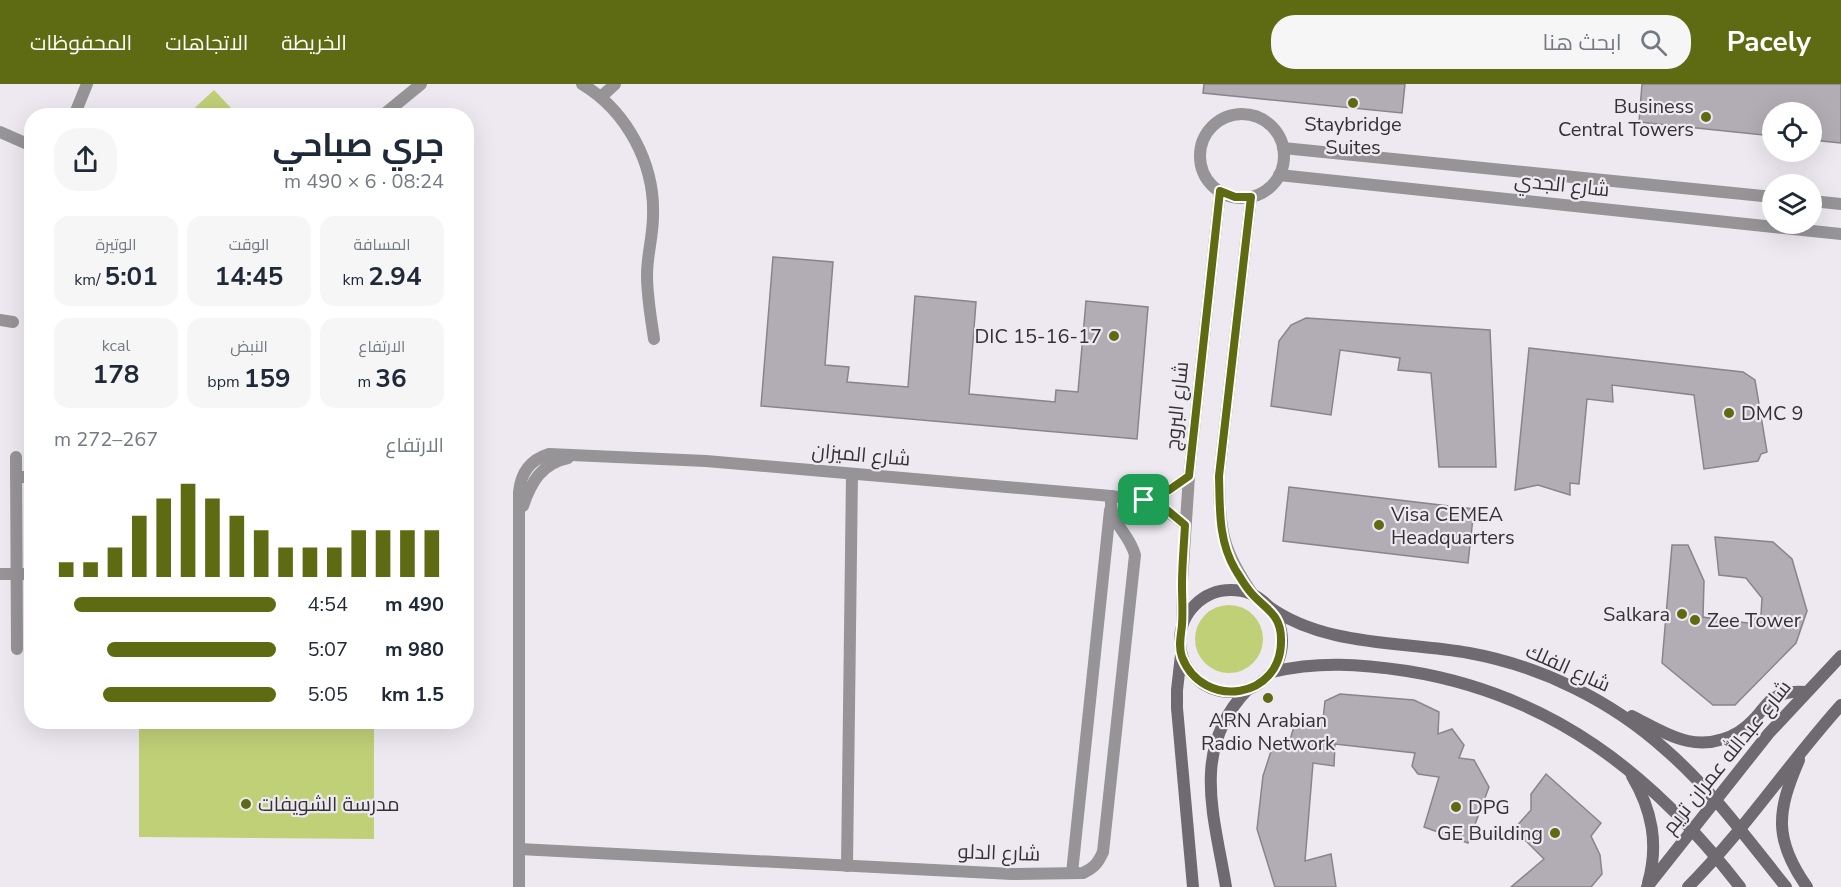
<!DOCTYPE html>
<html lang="ar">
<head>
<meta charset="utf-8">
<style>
  body { margin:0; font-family:"Nunito Sans",Cairo,sans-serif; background:#f6f6f7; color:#1f2937; direction:rtl; height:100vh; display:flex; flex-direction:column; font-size:22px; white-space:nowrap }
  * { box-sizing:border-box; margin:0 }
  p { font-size:20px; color:#747a83 }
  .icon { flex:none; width:33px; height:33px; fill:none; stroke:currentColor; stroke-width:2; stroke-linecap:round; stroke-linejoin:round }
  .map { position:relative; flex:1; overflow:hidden; direction:ltr }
  .details { position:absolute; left:24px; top:24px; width:450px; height:621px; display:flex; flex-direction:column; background:#fff; border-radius:24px; box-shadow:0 6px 24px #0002; direction:rtl }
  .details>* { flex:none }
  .buttons { position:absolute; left:1762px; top:18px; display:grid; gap:12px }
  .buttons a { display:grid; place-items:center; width:60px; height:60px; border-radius:50%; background:#fff; box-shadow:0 6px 24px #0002; font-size:30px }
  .pin { position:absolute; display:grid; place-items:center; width:51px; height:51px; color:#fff; margin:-26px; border-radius:12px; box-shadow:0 3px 9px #0006 }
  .round { display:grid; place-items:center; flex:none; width:63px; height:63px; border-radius:24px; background:#f6f6f7 }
  .head { display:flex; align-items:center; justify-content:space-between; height:102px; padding:0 30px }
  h1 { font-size:33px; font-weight:700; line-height:45px }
  .stats { display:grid; grid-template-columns:repeat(3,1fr); gap:9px; height:102px; padding:6px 30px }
  .stats div { display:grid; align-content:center; border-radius:15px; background:#f6f6f7; text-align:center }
  .stats b { font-size:26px; font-weight:700 }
  .stats small { font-size:16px; font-weight:400 }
  .stats p { font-size:16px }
  .chart { height:168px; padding:12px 30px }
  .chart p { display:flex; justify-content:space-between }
  .chart svg { width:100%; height:108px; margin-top:6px; stroke:#5f6b13; stroke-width:6 }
  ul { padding:0 30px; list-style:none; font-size:20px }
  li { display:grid; grid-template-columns:96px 72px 1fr; align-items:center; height:45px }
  li i { height:15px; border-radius:8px; background:#5f6b13 }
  header { display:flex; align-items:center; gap:36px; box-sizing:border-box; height:84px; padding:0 30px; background:#5f6b13; color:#fff }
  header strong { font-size:28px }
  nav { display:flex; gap:33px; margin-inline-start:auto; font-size:21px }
  .search { width:420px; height:54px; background:#f6f6f7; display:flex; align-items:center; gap:15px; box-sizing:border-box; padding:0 21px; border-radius:24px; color:#747a83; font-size:22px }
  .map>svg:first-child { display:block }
  .green { fill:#bfd077 }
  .building { fill:#b2adb5; stroke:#88848c; stroke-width:1.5 }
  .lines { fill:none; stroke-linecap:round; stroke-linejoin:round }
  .street { stroke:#969497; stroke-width:12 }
  .secondary { stroke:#6e6a70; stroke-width:12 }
  .route-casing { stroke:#fff; stroke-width:12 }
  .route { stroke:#5f6b13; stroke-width:8 }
  .poi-dot { fill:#5f6b13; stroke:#eee9f1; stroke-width:2 }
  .labels { text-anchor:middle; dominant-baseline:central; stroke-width:4.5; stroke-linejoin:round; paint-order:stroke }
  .poi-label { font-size:20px; fill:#343235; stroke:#eee9f1; text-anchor:start }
  .street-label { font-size:20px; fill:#343235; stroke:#eee9f1 }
</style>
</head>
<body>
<header>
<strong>Pacely</strong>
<div class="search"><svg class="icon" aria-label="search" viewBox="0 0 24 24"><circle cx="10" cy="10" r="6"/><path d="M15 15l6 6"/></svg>ابحث هنا</div>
<nav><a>الخريطة</a><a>الاتجاهات</a><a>المحفوظات</a></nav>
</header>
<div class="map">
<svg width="1841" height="803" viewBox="0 0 1841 803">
  <rect width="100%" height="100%" fill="#eee9f1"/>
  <g class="green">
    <polygon points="214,6 231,24 223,31 187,31"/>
    <circle cx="1229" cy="555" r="34"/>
    <polygon points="139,638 374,638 374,755 139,753"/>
  </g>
  <g class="building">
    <polygon points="1204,0 1405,0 1402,29 1203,9"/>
    <polygon points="1642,0 1841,0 1841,59 1812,56 1812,28 1773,28 1773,52 1639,38"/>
    <polygon points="773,173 833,178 825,281 849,283 847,298 908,303 915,212 976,218 969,310 1055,318 1056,306 1078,308 1086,217 1148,223 1137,355 761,322"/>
    <polygon points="1306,234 1490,246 1496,383 1439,383 1431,289 1398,286 1400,274 1340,266 1331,331 1271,322 1279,257 1291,241"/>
    <polygon points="1529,264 1743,288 1755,296 1767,368 1761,370 1758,377 1704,385 1694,311 1612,301 1613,318 1587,315 1579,400 1570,399 1570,411 1538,401 1515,406"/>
    <polygon points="1289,403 1474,425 1468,479 1283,457"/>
    <polygon points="1715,453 1773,458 1792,475 1807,527 1796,559 1735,621 1713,621 1662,579 1672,461 1688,461 1704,497 1703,533 1722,536 1725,541 1724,536 1748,539 1761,531 1762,514 1746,494 1719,491"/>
    <polygon points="1340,610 1414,616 1439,628 1438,650 1452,645 1464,661 1459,674 1474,676 1489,703 1468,759 1424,743 1439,693 1418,690 1412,682 1415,669 1335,660 1334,682 1313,679 1305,777 1331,770 1336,803 1275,803 1257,745 1263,692 1274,658 1290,656 1295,639 1303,634 1323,635 1325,617"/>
    <polygon points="1546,690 1601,739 1591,752 1600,771 1602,790 1591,803 1511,803 1544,775 1514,745 1531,726 1531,710"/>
  </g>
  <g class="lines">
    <g class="street">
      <path d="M582,0C627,27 655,80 653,132C653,152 647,171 647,191C647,213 651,234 654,255"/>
      <polyline points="601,13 615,0"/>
      <circle cx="1242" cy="72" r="42"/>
      <polyline points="74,32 87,0"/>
      <polyline points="382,32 421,0"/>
      <polyline points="0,48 32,62"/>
      <polyline points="1283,64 1773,113"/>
      <polyline points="1279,91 1841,150"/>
      <path d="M1251,113L1219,392C1220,447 1221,465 1254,512"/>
      <polyline points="1812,117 1841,120"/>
      <polyline points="0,236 13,238"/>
      <polyline points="16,373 17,565"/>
      <polyline points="16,393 32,393"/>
      <polyline points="1144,416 1169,406 1189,392"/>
      <path d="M523,422C531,398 542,379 568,374"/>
      <polyline points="0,490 32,490"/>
      <polyline points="1182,542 1182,497 1189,392 1220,107"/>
      <path d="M519,765L1012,790L1083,789C1094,784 1098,779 1103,768L1135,471C1128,446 1109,441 1111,412"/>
      <polyline points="847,782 852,390"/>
      <polyline points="1072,789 1110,426"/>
      <path d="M519,803V408C521,388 530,376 549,370L706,377L1111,412C1143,416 1161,419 1185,441"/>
    </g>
    <g class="secondary">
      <circle cx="1231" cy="557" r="51"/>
      <path d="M1268,522C1325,563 1401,557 1469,569C1541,582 1612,617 1666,666C1712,706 1748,756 1786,803"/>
      <polyline points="1181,571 1177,606 1177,624 1193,803"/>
      <path d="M1272,588C1318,577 1360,580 1407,587C1551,610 1653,690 1740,803"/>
      <path d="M1632,632C1650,641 1669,653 1688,657C1711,662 1736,654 1752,637C1759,631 1764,622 1771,616C1781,608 1794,607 1806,608"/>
      <path d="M1799,676C1777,727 1773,755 1807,803"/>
      <path d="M1632,692C1652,726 1659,760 1648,799"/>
      <path d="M1226,803C1214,730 1190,665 1248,605"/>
      <polyline points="1647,803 1769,649 1841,572"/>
      <path d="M1688,803C1744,747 1788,680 1841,621"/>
    </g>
  </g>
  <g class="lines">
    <defs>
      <path id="route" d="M1220,107L1235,113H1251L1219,392C1220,423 1218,456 1235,485C1240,493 1246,504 1253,511C1267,526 1281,531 1281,555C1283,615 1203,627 1182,573C1178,562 1181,552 1182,541C1183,528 1182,514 1182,500C1182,481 1184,461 1185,441L1167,426L1144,416L1169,406L1189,392Z"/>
    </defs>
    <use href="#route" class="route-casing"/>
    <use href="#route" class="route"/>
  </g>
  <g class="poi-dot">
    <circle cx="1353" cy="19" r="6"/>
    <circle cx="1706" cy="33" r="6"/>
    <circle cx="1114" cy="252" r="6"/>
    <circle cx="1729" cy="329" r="6"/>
    <circle cx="1379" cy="441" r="6"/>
    <circle cx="1682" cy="530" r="6"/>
    <circle cx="1695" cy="536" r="6"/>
    <circle cx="1268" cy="614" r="6"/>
    <circle cx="246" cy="720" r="6"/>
    <circle cx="1456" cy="723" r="6"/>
    <circle cx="1555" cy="749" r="6"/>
  </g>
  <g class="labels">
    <g class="poi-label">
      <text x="1694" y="22" text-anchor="end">Business<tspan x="1694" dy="23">Central Towers</tspan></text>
      <text x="1353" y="40" text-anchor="middle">Staybridge<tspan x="1353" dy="23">Suites</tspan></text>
      <text x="1102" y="252" text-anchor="end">DIC 15-16-17</text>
      <text x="1741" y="329">DMC 9</text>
      <text x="1391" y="430">Visa CEMEA<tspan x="1391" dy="23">Headquarters</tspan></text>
      <text x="1670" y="530" text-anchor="end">Salkara</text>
      <text x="1707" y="536">Zee Tower</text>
      <text x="1268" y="636" text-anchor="middle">ARN Arabian<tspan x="1268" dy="23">Radio Network</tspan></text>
      <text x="258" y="720">مدرسة الشويفات</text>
      <text x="1468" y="723">DPG</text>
      <text x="1543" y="749" text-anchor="end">GE Building</text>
    </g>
    <g class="street-label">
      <text transform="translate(1562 101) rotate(6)">شارع الجدي</text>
      <text transform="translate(1177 322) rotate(-84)">شارع البروج</text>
      <text transform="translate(861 371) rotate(5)">شارع الميزان</text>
      <text transform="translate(1568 584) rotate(24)">شارع الفلك</text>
      <text transform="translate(1727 673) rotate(-51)">شارع عبدالله عمران تريم</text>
      <text transform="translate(999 769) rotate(2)">شارع الدلو</text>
    </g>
  </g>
</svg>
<div class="buttons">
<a><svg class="icon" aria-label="locate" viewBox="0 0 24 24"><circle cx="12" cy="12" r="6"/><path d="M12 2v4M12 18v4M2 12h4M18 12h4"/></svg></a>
<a><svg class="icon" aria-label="layers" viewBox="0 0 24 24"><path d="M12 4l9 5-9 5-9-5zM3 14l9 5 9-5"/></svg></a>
</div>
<div class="pin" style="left:1144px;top:416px;background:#1e9e55"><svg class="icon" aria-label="arrive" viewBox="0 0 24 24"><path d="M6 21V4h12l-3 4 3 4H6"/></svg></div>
<section class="details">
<div class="head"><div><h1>جري صباحي</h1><p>08:24 · 6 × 490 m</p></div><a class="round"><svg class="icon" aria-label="share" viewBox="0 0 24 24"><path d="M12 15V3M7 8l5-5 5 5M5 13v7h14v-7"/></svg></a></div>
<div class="stats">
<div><p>المسافة</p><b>2.94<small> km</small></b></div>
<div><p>الوقت</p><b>14:45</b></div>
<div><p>الوتيرة</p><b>5:01<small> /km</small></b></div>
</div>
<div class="stats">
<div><p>الارتفاع</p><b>36<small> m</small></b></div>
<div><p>النبض</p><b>159<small> bpm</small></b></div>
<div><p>kcal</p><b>178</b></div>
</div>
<div class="chart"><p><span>الارتفاع</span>267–272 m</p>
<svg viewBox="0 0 160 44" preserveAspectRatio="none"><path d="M5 44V38M15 44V38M25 44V32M35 44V19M45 44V12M55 44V6M65 44V12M75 44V19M85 44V25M95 44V32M105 44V32M115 44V32M125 44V25M135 44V25M145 44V25M155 44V25"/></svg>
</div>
<ul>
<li><b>490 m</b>4:54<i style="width:91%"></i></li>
<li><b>980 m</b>5:07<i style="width:76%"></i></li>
<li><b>1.5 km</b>5:05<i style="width:78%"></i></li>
</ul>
</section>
</div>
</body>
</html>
